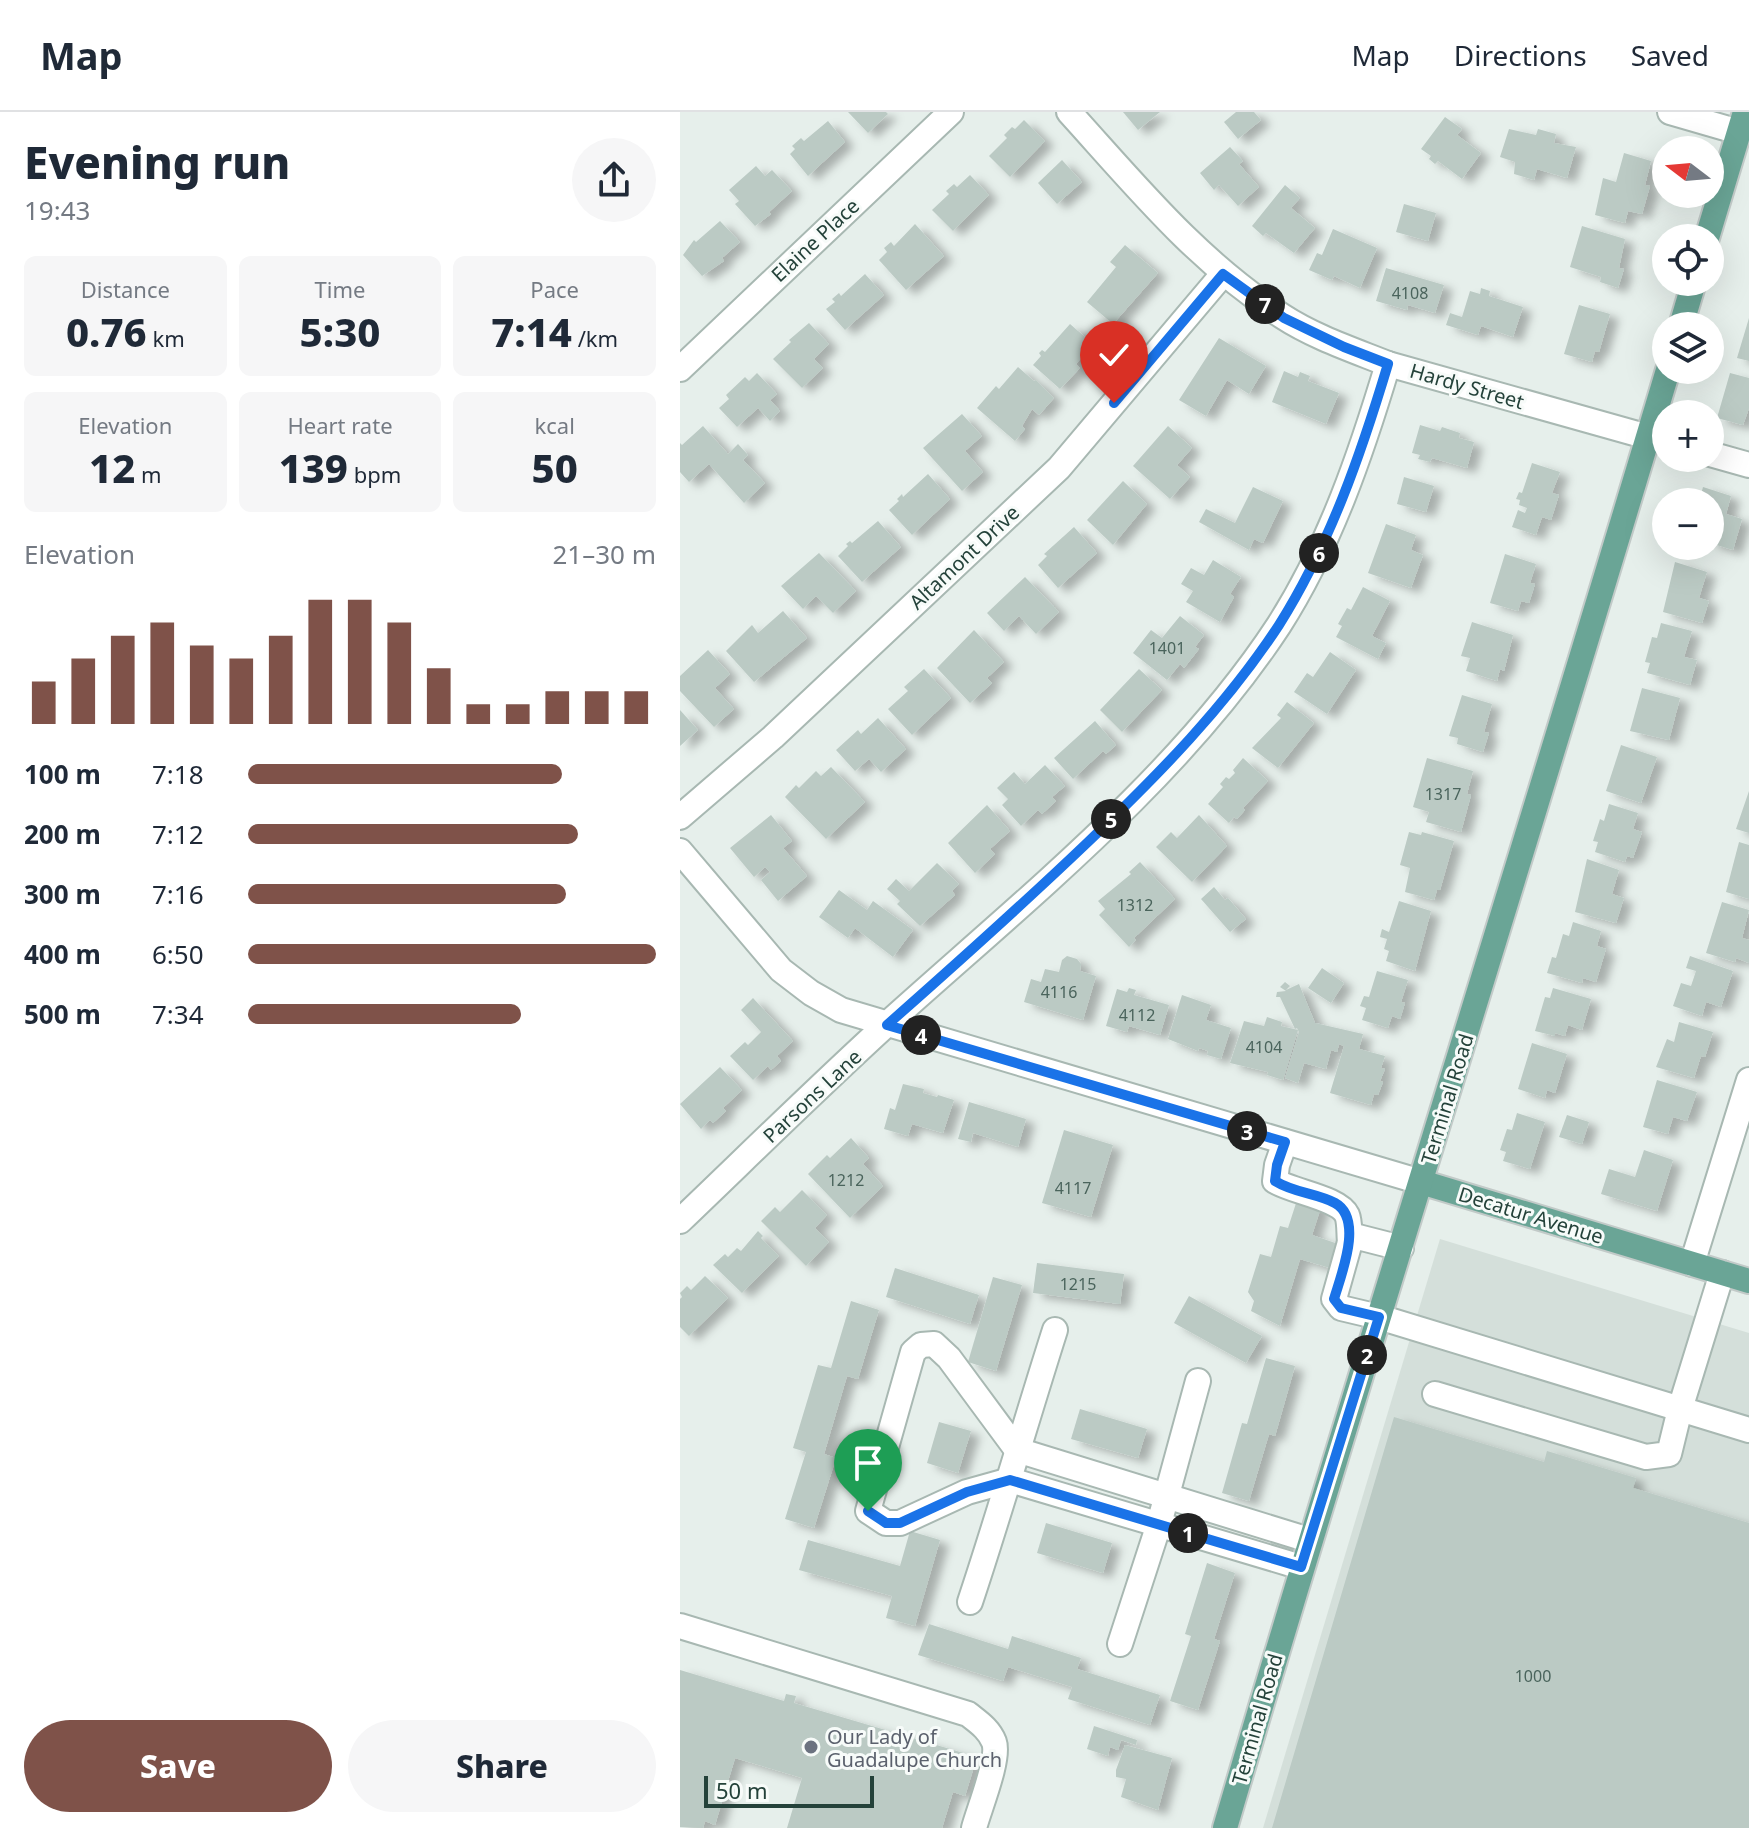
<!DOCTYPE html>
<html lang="en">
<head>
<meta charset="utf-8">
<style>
  body { margin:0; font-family:"Noto Sans",sans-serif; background:#f6f6f7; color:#1f2937; height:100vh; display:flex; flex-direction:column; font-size:30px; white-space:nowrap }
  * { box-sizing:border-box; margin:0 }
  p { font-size:26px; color:#747a83 }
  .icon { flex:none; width:44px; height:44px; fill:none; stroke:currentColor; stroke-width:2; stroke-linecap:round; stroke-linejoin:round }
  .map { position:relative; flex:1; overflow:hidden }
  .sheet { display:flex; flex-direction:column; background:#fff; width:680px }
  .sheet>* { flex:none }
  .needle { width:52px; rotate:286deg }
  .controls { position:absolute; left:972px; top:24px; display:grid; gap:16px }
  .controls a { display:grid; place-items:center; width:72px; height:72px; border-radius:50%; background:#fff; box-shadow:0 8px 32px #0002; font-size:40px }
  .scale { position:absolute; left:24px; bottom:20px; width:170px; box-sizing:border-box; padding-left:8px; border:4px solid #24423a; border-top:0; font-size:22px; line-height:28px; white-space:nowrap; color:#24423a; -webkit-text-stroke:6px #f7fbf9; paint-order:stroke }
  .pin { position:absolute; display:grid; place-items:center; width:68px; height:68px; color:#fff; margin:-82px -34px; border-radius:50% 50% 50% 0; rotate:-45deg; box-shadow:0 0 8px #0007 }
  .pin .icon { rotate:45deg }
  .km { position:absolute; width:40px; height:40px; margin:-20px; border-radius:50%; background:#222; color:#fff; font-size:22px; line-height:40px; text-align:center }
  .round { display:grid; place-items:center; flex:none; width:84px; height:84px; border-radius:42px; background:#f6f6f7 }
  .overview { display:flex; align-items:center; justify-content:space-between; height:136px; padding:0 24px }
  h1 { font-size:44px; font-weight:800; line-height:60px }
  .stats { display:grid; grid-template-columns:repeat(3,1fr); gap:12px; height:136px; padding:8px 24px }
  .stats div { display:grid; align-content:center; border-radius:12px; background:#f6f6f7; text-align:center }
  .stats b { font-size:40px; font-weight:800 }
  .stats small { font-size:22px; font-weight:400 }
  .stats p { font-size:22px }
  .chart { height:224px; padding:16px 24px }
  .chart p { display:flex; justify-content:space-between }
  .chart svg { width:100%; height:144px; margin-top:8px; stroke:#7f5249; stroke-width:6 }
  .button { display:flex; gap:16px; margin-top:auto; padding:16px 24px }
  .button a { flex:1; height:92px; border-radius:48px; background:#7f5249; color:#fff; font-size:32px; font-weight:800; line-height:92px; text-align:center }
  .button a+a { background:#f6f6f7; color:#1f2937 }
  ul { padding:0 24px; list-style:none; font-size:26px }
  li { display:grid; grid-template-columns:128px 96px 1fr; align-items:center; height:60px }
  li i { height:20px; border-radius:10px; background:#7f5249 }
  header { display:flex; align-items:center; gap:48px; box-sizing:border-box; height:112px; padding:0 40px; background:#fff; border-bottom:2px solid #e0e1e3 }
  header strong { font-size:38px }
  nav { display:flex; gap:44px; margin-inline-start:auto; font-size:28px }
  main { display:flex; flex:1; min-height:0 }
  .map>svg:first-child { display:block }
  .built { fill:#d4dfda }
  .building { fill:#bbcac4; filter:url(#shadow) }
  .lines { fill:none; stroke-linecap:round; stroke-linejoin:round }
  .minor-casing { stroke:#a8b8b2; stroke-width:28 }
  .major-casing { stroke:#c2cac8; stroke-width:28 }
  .minor { stroke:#fff; stroke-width:24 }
  .major { stroke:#6aa596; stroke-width:24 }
  .route-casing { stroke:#fff; stroke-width:16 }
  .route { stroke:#1a73e8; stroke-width:10 }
  .worship-dot { fill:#6b7280; stroke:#f7fbf9; stroke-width:3 }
  .labels { text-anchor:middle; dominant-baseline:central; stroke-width:6; stroke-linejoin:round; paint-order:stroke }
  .number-label { font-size:16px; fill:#4a645c }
  .street-label { font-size:20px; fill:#24423a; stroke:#f7fbf9 }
  .worship-label { font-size:20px; fill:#5b616d; stroke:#f7fbf9; text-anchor:start }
</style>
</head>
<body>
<header>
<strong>Map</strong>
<nav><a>Map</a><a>Directions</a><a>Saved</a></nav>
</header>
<main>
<section class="sheet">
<div class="overview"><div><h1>Evening run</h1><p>19:43</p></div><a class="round"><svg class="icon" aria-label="share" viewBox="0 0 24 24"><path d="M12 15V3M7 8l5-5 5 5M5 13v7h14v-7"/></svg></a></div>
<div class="stats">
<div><p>Distance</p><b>0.76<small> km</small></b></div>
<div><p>Time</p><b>5:30</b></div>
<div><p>Pace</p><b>7:14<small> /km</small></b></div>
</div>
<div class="stats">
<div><p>Elevation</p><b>12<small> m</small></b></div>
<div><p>Heart rate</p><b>139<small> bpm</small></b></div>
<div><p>kcal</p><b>50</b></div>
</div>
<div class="chart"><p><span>Elevation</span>21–30 m</p>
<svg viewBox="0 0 160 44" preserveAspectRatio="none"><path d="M5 44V31M15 44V24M25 44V17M35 44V13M45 44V20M55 44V24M65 44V17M75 44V6M85 44V6M95 44V13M105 44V27M115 44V38M125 44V38M135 44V34M145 44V34M155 44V34"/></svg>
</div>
<ul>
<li><b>100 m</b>7:18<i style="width:77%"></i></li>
<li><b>200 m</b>7:12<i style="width:81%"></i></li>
<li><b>300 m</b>7:16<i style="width:78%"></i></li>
<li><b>400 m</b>6:50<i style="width:100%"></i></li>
<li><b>500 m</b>7:34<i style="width:67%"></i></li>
</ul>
<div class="button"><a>Save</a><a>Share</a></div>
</section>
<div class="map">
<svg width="1069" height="1716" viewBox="0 0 1069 1716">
  <defs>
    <filter id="shadow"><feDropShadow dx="9" dy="5" stdDeviation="4" flood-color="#0004"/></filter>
  </defs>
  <rect width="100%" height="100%" fill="#e6efeb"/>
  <polygon class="built" points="760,1127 1069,1221 1069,1716 583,1716"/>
  <g class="building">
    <polygon points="168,0 206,0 208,2 188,21"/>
    <polygon points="443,0 480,0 458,18"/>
    <polygon points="556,0 574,0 581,8 558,27 544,10"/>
    <polygon points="765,5 782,17 777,23 801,41 782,67 758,49 755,52 749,47 751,44 741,37"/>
    <polygon points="344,8 365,29 330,65 309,44 327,26 324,23 332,15 335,17"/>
    <polygon points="148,9 165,30 128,64 110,42 115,37 112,34 121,26 124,29"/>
    <polygon points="829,17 856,23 858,17 876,22 874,31 896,35 887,66 857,57 854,68 834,62 835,50 820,45"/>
    <polygon points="550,35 563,49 559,52 579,75 558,94 539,73 534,78 520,61"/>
    <polygon points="944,41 971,49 965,73 970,74 962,102 948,99 945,111 915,103 923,66 936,70"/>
    <polygon points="382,48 402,70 377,92 358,71"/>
    <polygon points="76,54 85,64 92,58 112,79 89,100 91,102 75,114 55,92 59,89 49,78"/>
    <polygon points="290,63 309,83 273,119 252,98 269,82 266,79 274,72 277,75"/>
    <polygon points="605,73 620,86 611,96 635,116 614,141 586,121 583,124 572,114"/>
    <polygon points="724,92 756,101 748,129 716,120"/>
    <polygon points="40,109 60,130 42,146 44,149 22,164 3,143 14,128 16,130"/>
    <polygon points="235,112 264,144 226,178 199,148 207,140 204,136 211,130 214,134"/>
    <polygon points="902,114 945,127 939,156 944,157 938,176 920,170 921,165 890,155"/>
    <polygon points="653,117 697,136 680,176 654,164 652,168 629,158 637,141 642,143"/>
    <polygon points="445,133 478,161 433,212 407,190 436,155 430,150"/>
    <polygon points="706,156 764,173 755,201 728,193 727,198 696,189"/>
    <polygon points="185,162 204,183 165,218 146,197 155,190 152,187 159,181 161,184"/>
    <polygon points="801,176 810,179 809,184 843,195 833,225 801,214 798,223 766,213 770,201 782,205 790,179 800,182"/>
    <polygon points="899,193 930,202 919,240 915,239 912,250 884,242"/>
    <polygon points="1069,206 1069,249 1057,246"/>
    <polygon points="129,211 149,232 134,247 143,256 122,276 93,247 111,230 109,228"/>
    <polygon points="390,212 413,232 396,252 400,256 380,277 353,253 361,244 359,241 362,238 365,240"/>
    <polygon points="539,226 586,254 569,282 547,268 526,304 499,288"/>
    <polygon points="338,255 354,269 356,268 374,286 359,303 352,297 342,314 345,317 335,329 297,296 316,274 319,277"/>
    <polygon points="604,259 618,265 620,260 630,264 628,269 659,281 646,312 592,290"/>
    <polygon points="77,261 97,282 90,288 100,299 90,309 78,296 57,315 39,296 49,287 46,283 65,265 69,269"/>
    <polygon points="1050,261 1069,266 1069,296 1063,313 1037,306"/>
    <polygon points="282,302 302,324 285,339 303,360 282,379 243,336"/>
    <polygon points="740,313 760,319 762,315 780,321 779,326 794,330 787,356 752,346 750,350 738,347 740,343 732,341"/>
    <polygon points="23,314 48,342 58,332 68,343 63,348 85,371 64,391 29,352 9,370 0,360 0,331 2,333"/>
    <polygon points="488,314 512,336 497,353 510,365 490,387 453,354"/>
    <polygon points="852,351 880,360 872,381 879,383 871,408 862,405 856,423 832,415 838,398 845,401 847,396 839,393 840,388 836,387 839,380 842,381"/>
    <polygon points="248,362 270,387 232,423 209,398 219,389 217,387 222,382 223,385"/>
    <polygon points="724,365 754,374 746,400 717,392"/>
    <polygon points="443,369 467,392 433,433 407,408"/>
    <polygon points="573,375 603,389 583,431 574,427 569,438 519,410 526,397 555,411"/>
    <polygon points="1023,375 1051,384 1046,402 1062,407 1053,438 1030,431 1030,390 1019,390"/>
    <polygon points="198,409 221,435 182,470 158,444 168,434 166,432 170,429 172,431"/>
    <polygon points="706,412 736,423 731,438 743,443 731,476 688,461"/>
    <polygon points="394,415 417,441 378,476 358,453 367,444 364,442"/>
    <polygon points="139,441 176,479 153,501 136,484 123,497 101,474"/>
    <polygon points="825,442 856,452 850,471 855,472 849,491 841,489 838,499 810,491"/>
    <polygon points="533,448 561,465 550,482 554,485 540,510 506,490 513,479 501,472 511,456 524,463"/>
    <polygon points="995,450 1027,460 1019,486 1029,489 1022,511 983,500"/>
    <polygon points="345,465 379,500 356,522 339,504 324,519 307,501"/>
    <polygon points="683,475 710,489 692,524 706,531 698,547 656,525 662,514 658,512 667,496 671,498"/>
    <polygon points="103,499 127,526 74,570 46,539 72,513 78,521"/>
    <polygon points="500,504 524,523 515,535 519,537 504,556 500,552 487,568 453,541 471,518 482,526"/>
    <polygon points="792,510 833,523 824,559 820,557 817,569 786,559 790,546 781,544"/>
    <polygon points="981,511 1012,519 1004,545 1017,548 1010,573 967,561 970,551 965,550 972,525 977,526"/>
    <polygon points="294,518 324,550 307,566 312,571 290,591 257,556"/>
    <polygon points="28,538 50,562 35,576 54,597 34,615 0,579 0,564"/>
    <polygon points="650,540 676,558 647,602 614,580 627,561 633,565"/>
    <polygon points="244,557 271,586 232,623 208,597 228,579 224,575"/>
    <polygon points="459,557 482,578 442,620 420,598"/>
    <polygon points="962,576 1000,586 989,628 950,619"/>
    <polygon points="782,583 812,592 804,620 809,621 803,640 777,632 778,626 769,624"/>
    <polygon points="607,590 634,611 598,656 572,636 601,606 597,603"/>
    <polygon points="0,598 18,618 0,634"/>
    <polygon points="198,606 226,637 201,660 189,647 175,659 156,638 178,618 181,622"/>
    <polygon points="415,609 436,633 426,642 423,639 393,667 374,646"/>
    <polygon points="941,633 977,645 961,691 926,679"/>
    <polygon points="563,646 588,669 563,696 565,698 557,707 554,705 549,711 528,692 543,675 540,672 546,665 549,667 555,661 553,658"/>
    <polygon points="747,646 793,659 787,682 791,683 781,720 746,710 749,700 733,695"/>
    <polygon points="365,653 385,674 372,685 376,689 362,702 358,698 341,714 322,693 328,687 317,676 334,660 345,672"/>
    <polygon points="151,655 185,690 146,727 105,685 116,673 119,676 136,659 141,664"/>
    <polygon points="1069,679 1069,721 1056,717"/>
    <polygon points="929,692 958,701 953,717 962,720 953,746 947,744 945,750 915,740 918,730 913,729 920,707 924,709"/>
    <polygon points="307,693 330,719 310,737 315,742 295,761 268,731"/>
    <polygon points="91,703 112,729 103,736 127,764 98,789 81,768 90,760 85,755 74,765 50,736"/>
    <polygon points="519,703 547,734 512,770 476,735 491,720 497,726"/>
    <polygon points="729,720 741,723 742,720 774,729 760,778 757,778 754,788 725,780 730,756 720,753"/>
    <polygon points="1059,730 1069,733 1069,787 1046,780"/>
    <polygon points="907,747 939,758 932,782 944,786 936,811 895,800"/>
    <polygon points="460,750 495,787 454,826 456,828 449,835 419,803 425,797 418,789 451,762 449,760"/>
    <polygon points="257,751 279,772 272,779 275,783 240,814 217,792 220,789 207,777 216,767 229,779"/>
    <polygon points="534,775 545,788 548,786 566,807 550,820 521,787"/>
    <polygon points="159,778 187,798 193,789 233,818 213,845 175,816 168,826 139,805"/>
    <polygon points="719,789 751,799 735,859 706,849 709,839 704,837 707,827 700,825 702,817 709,820"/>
    <polygon points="1042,790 1069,798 1062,826 1069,828 1069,851 1056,846 1055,850 1026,841"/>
    <polygon points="893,810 921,819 917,834 926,837 916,870 903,866 902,871 867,861 872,845 876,846 883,822 889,824"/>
    <polygon points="387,844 397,847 401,852 400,859 416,864 403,908 344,890 351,867 361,870 365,857 379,860 382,848"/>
    <polygon points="1010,844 1053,859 1041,895 1026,890 1022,904 993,894 1001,871 1011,874 1016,859 1006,856"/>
    <polygon points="642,856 664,871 651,891 628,876"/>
    <polygon points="697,859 728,868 721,890 725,891 720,907 712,904 708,916 682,908 686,896 680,894 684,884 689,885"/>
    <polygon points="605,870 610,874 606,878 619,872 635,911 683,922 679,937 705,944 701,956 705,957 700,969 703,970 698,983 694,982 691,993 650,981 664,934 659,932 657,940 651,938 646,957 624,951 618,971 605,966 619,920 617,916 615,917 600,885 596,885 597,880 606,879 600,875"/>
    <polygon points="449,876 456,878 454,883 489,893 480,923 449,914 447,920 426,914 437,877 447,880"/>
    <polygon points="873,876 911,887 902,918 888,913 885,924 875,921 875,924 855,919 865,885 870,886"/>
    <polygon points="502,883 531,893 526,908 551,916 541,947 527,943 528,939 519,936 518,939 488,927"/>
    <polygon points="73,886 113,929 97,944 101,949 91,958 88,954 73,968 50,944 65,930 68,933 81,920 61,898"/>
    <polygon points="587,905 602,910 601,914 618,918 603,968 587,963 588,960 550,951 564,909 584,914"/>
    <polygon points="999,910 1033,920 1025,945 1021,944 1014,966 976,955 987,927 994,930"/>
    <polygon points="852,931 887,942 875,981 867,978 865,986 838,977"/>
    <polygon points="40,955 62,978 43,996 46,999 33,1011 30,1008 21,1017 0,992"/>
    <polygon points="977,968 1017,980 1007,1009 993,1005 988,1022 963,1015"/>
    <polygon points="223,972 244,977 243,981 257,985 258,983 274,988 263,1021 232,1012 228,1024 204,1017 210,996 215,998"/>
    <polygon points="289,990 346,1007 338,1035 293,1021 291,1030 278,1027"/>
    <polygon points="837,1001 865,1010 850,1057 823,1049 826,1040 820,1038 827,1017 832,1018"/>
    <polygon points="887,1003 909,1010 902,1032 879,1025"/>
    <polygon points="384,1018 433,1033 411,1105 362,1091"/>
    <polygon points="171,1026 189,1046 183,1052 203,1074 170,1106 128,1062 147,1043 150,1046"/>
    <polygon points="964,1038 993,1048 977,1099 921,1082 929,1057 955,1065"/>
    <polygon points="122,1078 147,1103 135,1116 149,1130 126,1154 81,1109 95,1095 100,1100"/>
    <polygon points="618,1085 642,1092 632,1123 658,1132 650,1156 620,1147 600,1214 571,1199 574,1189 568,1180 580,1142 591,1145 600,1114 608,1116"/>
    <polygon points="78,1119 83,1124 81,1126 99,1144 62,1181 33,1153 45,1142 48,1145 57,1136 61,1139"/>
    <polygon points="357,1151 444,1162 440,1192 353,1181"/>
    <polygon points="215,1156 299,1183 290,1212 206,1185"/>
    <polygon points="25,1164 48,1186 9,1224 0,1215 0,1187 2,1185 0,1181 7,1174 11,1178"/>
    <polygon points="313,1165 342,1173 316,1259 288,1250"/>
    <polygon points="509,1184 582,1224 566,1251 494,1211"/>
    <polygon points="171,1189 199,1198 178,1267 167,1264 144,1342 156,1346 134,1416 105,1407 126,1340 113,1336 138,1253 151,1256"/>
    <polygon points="586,1246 615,1254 595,1324 589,1322 569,1389 542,1381 562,1311 567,1312"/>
    <polygon points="400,1297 467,1317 458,1346 391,1327"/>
    <polygon points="714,1305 864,1350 867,1339 956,1366 953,1376 1069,1411 1069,1716 592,1716"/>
    <polygon points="259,1310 291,1319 278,1361 247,1351"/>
    <polygon points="366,1411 432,1431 423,1461 357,1441"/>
    <polygon points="230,1419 260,1428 235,1514 206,1506 212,1484 119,1458 128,1428 220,1454"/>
    <polygon points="527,1451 555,1461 534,1527 540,1529 518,1598 490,1589 511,1524 505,1522"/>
    <polygon points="249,1512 328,1537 332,1524 401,1546 397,1557 480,1583 470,1613 388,1587 392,1575 328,1555 323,1569 238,1543"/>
    <polygon points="0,1558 104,1589 106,1582 116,1584 114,1591 297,1645 285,1684 273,1680 262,1716 107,1716 122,1666 55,1646 35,1713 25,1709 23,1716 0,1715"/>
    <polygon points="414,1614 457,1628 456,1633 441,1628 438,1638 430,1635 428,1644 407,1637"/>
    <polygon points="445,1633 492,1646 478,1698 441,1685 446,1667 436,1665 436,1658"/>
  </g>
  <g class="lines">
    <defs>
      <g id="minor">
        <path d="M389,0C457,75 516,148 602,204C634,225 673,238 708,252L986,330"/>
        <polyline points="990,0 1059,20"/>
        <polyline points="0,257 271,0"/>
        <polyline points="1030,342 1069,353"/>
        <polyline points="0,705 93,625 379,356 543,162"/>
        <polyline points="0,739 101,858 131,881 161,898 741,1070"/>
        <path d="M605,1030L597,1053L595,1069C613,1080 659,1086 667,1103C670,1110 669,1122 670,1130"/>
        <path d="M0,1109C69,1043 136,977 206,913C341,791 499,666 599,513C650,433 681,342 708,252"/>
        <polyline points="721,1136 678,1125 670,1130 654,1187 661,1196 699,1205 1069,1318"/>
        <polyline points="1012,1152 1069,968"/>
        <polyline points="755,1282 966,1345 989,1342 1000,1297 1042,1161"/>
        <polyline points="621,1455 330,1368 287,1380 220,1411 206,1411 188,1399 233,1240 241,1233 254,1232 269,1246 337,1338 629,1428"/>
        <path d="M290,1490C320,1400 346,1309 375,1218"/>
        <path d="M0,1514L288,1602C298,1610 309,1617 314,1630C320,1646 299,1697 294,1716"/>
        <polyline points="440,1532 479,1412 518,1269"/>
      </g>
      <g id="major">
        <polyline points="1027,126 1065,0"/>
        <polyline points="1001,214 1014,170"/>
        <polyline points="741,1070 1069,1169"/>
        <path d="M545,1716C688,1229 843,745 988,258"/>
      </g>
    </defs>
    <use href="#minor" class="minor-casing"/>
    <use href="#major" class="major-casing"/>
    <use href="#minor" class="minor"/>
    <use href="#major" class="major"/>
  </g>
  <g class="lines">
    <defs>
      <path id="route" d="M188,1399L206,1411H220L287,1380L330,1368L621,1455L699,1205L661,1196L654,1187C661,1163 684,1107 655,1091C636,1081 614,1081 595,1069L597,1053L605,1030L207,913C275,853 342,793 408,730C478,663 546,594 599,513C650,432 681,342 708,252L664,235L604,206L543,162L434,291"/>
    </defs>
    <use href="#route" class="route-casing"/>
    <use href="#route" class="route"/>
  </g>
  <circle class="worship-dot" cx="131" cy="1635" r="8"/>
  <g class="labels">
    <g class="number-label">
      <text x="730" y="181">4108</text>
      <text x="487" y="536">1401</text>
      <text x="763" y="682">1317</text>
      <text x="455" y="793">1312</text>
      <text x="379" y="880">4116</text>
      <text x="457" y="903">4112</text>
      <text x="584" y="935">4104</text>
      <text x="166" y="1068">1212</text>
      <text x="393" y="1076">4117</text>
      <text x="398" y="1172">1215</text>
      <text x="853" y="1564">1000</text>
    </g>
    <g class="street-label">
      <text transform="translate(135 128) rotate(-43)">Elaine Place</text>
      <text transform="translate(787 274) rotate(16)">Hardy Street</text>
      <text transform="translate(284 445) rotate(-43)">Altamont Drive</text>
      <text transform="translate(132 984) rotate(-43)">Parsons Lane</text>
      <text transform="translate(767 987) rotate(-73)">Terminal Road</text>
      <text transform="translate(851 1103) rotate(17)">Decatur Avenue</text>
      <text transform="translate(577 1607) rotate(-74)">Terminal Road</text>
    </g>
    <g class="worship-label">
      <text x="147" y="1624">Our Lady of<tspan x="147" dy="23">Guadalupe Church</tspan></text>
    </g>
  </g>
</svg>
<div class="controls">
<a><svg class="needle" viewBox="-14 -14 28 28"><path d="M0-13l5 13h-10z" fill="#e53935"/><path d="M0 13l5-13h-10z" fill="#747a83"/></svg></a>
<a><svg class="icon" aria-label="locate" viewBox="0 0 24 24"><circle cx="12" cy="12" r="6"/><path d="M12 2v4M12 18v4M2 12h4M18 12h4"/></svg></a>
<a><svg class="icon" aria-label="layers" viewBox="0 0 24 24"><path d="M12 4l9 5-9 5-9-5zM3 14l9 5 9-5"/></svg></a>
<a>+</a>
<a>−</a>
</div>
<div class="scale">50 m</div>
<div class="pin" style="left:188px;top:1399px;background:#1e9e55"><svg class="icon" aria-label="arrive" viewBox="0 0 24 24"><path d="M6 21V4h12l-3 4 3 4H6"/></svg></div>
<div class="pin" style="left:434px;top:291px;background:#d93025"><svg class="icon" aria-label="check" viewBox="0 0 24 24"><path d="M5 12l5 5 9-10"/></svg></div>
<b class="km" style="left:508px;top:1421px">1</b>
<b class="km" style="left:687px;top:1243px">2</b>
<b class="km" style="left:567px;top:1019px">3</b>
<b class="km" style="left:241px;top:923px">4</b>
<b class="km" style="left:431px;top:707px">5</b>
<b class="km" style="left:639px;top:441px">6</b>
<b class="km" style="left:585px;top:192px">7</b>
</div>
</main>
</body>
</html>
